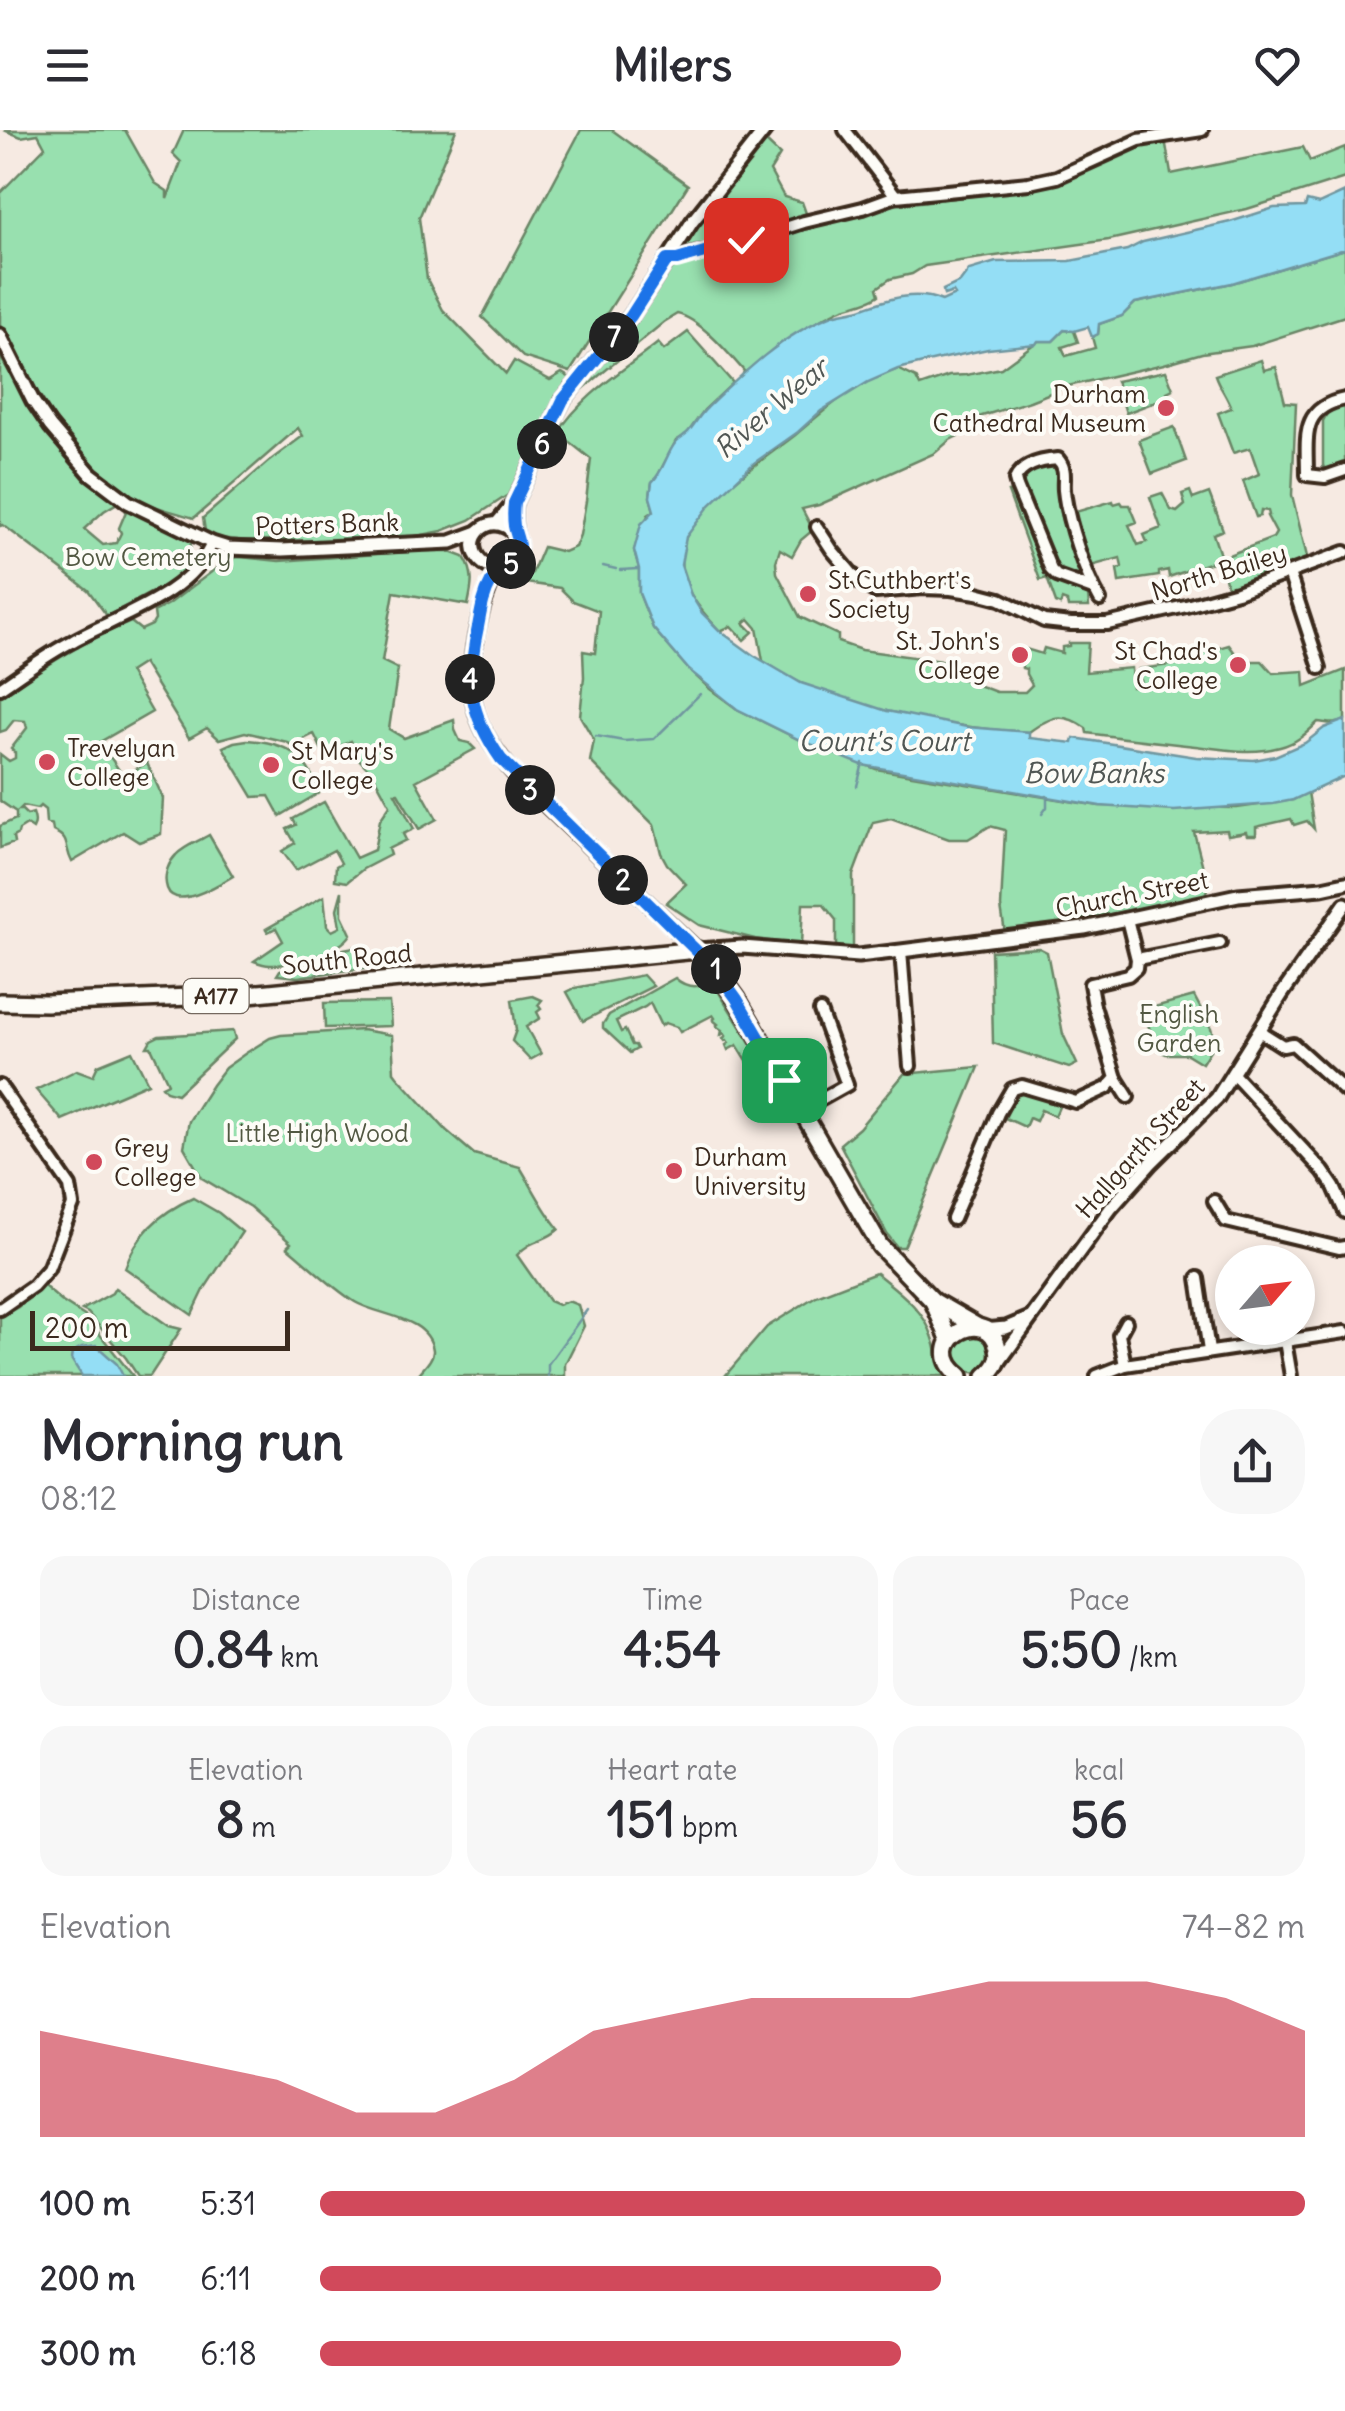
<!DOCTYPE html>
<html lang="en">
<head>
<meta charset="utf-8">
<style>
  body { margin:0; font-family:Delius,sans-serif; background:#f7f7f7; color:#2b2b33; height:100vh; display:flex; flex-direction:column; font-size:38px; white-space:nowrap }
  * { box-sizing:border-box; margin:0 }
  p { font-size:32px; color:#7c7c81 }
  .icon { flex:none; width:55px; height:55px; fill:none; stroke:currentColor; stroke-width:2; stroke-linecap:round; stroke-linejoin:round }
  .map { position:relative; height:1246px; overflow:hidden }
  .details { display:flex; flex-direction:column; background:#fff; flex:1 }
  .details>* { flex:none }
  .needle { width:65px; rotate:62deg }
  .fabs { position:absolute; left:1215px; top:1115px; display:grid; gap:20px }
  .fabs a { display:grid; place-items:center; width:100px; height:100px; border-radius:50%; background:#fff; box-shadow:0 5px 15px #0003; font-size:50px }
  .scale { position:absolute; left:30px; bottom:25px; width:260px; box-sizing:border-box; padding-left:10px; border:5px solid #3b2a1e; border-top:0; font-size:28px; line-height:35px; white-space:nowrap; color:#3b2a1e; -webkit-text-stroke:8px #fdfcf7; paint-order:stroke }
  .pin { position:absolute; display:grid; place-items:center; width:85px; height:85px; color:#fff; margin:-42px; border-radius:20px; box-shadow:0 5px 15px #0006 }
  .km { position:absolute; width:50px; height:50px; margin:-25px; border-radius:50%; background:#222; color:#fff; font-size:28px; line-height:50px; text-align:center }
  .round { display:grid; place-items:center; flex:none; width:105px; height:105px; border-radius:40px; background:#f7f7f7 }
  .summary { display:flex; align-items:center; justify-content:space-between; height:170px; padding:0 40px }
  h1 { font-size:55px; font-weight:700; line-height:75px }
  .stats { display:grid; grid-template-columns:repeat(3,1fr); gap:15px; height:170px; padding:10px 40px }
  .stats div { display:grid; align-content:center; border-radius:25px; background:#f7f7f7; text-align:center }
  .stats b { font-size:50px; font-weight:700 }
  .stats small { font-size:28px; font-weight:400 }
  .stats p { font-size:28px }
  .chart { height:280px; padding:20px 40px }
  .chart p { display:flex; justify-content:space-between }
  .chart svg { width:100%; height:180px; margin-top:10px; fill:#d1495b; opacity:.7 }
  ul { padding:0 40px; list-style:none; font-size:32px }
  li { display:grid; grid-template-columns:160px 120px 1fr; align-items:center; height:75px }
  li i { height:25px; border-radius:12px; background:#d1495b }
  header { display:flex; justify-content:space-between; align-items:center; height:130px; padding:0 40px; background:#fff; font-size:45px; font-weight:700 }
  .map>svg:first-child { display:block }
  .green { fill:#98e0af; stroke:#6a8566; stroke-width:2.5 }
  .water { fill:#94def5; stroke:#70969f; stroke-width:2.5 }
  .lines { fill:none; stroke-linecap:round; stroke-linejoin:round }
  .stream { stroke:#70969f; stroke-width:2.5 }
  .minor-casing { stroke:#3b2a1e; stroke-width:18 }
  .tertiary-casing { stroke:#3b2a1e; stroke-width:19 }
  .primary-casing { stroke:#3b2a1e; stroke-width:22 }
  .minor { stroke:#fdfcf7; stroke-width:10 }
  .tertiary { stroke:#fdfcf7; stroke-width:11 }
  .primary { stroke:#fdfcf7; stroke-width:15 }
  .route-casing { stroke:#fff; stroke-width:20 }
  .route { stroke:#1a73e8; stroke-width:12 }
  .poi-dot { fill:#d1495b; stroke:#fdfcf7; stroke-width:4 }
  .labels { text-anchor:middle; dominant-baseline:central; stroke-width:8; stroke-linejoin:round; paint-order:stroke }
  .shield { fill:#fdfcf7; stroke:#75695f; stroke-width:2.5 }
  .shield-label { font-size:22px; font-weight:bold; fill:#3b2a1e }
  .poi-label { font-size:25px; fill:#3b2a1e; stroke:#fdfcf7; text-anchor:start }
  .street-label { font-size:25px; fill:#3b2a1e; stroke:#fdfcf7 }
  .park-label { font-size:25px; fill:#525842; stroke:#fdfcf7 }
  .water-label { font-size:28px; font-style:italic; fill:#515754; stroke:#fdfcf7 }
</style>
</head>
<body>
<header><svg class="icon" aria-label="menu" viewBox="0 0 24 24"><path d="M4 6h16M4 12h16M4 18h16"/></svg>Milers<svg class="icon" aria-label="heart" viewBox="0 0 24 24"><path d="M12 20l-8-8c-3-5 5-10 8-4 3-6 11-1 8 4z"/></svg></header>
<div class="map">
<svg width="1345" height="1246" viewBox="0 0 1345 1246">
  <rect width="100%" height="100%" fill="#f6eae2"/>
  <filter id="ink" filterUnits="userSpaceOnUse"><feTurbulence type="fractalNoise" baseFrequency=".01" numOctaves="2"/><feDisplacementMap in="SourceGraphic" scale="20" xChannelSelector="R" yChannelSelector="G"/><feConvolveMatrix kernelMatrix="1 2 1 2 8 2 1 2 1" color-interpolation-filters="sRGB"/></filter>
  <g filter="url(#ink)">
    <g class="green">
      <path d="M4,0H125L155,53L167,61V69L181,32L173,24L184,0H456L419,88L427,149L443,180L506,244L514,231L550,250L562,243L572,249L551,277L508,365L470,390L442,401L407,408L373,411L238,410L218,408L205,401L203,388L268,332L303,306L298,298L194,388C172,381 147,376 128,363C81,332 40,274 18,223L10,227L0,205V63L45,17L38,4L21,7Z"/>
      <polygon points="581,0 612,0 688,55 570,242 523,227 482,187"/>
      <path d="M1165,9L1171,44L1303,17L1310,31L1345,17V48L1247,79L1109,110L925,136L912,144L890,149L877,158L879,165C866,175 849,174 835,182C801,199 773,220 743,244L744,241C729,224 699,188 677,184L664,192L566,273L643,178L665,141L709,125L719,130L735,125L755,110L794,97L894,75L1022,60L1063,49L1141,15Z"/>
      <polygon points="764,10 780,25 770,41 784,67 802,72 807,86 680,124 679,121 722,58"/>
      <path d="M1345,119V186L1252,216L1202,223L1164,234L1068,256L1030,271L979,287L980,295L950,310L935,323L819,375L802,379L813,400L801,410L792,426L780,419L776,432L777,443L800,487L838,505V512L861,520L943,531V542L996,562H1025L1032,555L1026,544V539L1022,538L1021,522L1026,519L1042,524L1044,518L1062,523V517L1069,516V513H1088L1086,542L1131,538L1132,557H1141L1139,539L1186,533L1209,521L1229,515L1241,531H1262L1273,543L1304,541L1305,556L1345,540V590C1336,596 1328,593 1318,592C1306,604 1296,613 1280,617C1252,625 1223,619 1195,616C1158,612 1123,608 1087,603L1086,598C1062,581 1051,586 1029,602C953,599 874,582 803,554C789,548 776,539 763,531L757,498L749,489L744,493L753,502L744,510L731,496L720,501C699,479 676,452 682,420C690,376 762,331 794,306C818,286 841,265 869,251C878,246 888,243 898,239L916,248L920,256L949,246L966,245L1001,238L1038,211H1053L1064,200L1074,201L1078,212L1062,217L1066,226L1095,218L1092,207L1098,204L1099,194L1122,186L1135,173L1232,153Z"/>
      <path d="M688,202L733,253L704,280L687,304L676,311L657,347L652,352L650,367L654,381L648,385L634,420L639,438V463L653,498L689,540L710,559L737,579L798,609L876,639L1099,676L1237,678L1293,670L1308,662L1314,699L1307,691L1294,695L1291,689L1256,697V705H1247L1246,702L1228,705L1227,700L1194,702L1208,757L1205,765L1072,792L1005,803L1001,777L1005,700L990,696L968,709H949L891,688L873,692L853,745V818H836V790L823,774H803L801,815L755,809L699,795L666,773L686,754L667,734L661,723L654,695L590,631L594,610L580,586L584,547L583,521L595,523L599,481L573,471L560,458L512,451L532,443L543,417L564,422L575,417L580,405L586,371L591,329L558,303C581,266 624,240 658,213L664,220Z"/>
      <path d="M0,226C32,285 64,331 117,373L104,381L84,399L103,415L116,413L121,403L119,398L127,379L183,402L191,411C190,425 189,436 180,447L107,486L88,460L3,395L0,396Z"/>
      <path d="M1261,230L1264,240L1276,237L1285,272L1296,273L1292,365L1308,431L1228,459L1220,429L1169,447L1168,440L1159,442V446L1119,452L1117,439L1122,437L1120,428L1091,436L1072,383L1113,371L1114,374L1121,372L1123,375H1130L1137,392L1129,395L1138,415L1147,412L1144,405L1161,398L1150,367L1162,363L1171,380L1177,382L1185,375L1182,364L1190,361L1193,369L1209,363L1223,400L1213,404L1221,428L1273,408L1276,403L1267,386L1269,385L1268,381L1261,380L1260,386L1256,387L1243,351L1259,344L1250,318L1233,323L1218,283L1231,278C1227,266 1219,257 1215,245Z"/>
      <polygon points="1166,241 1173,259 1167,262 1168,267 1126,283 1116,251"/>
      <polygon points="1345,273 1345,336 1330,341 1323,336 1323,291 1329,280"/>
      <polygon points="1174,297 1186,331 1152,344 1139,310"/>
      <path d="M1054,334L1058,336C1061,350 1056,364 1059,378C1063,404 1081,424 1080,450L1058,443L1054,438L1019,352L1021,347L1037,336Z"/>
      <polygon points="1014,361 1050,448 1088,465 1089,477 1068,477 1067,472 1062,470 1060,475 1056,473 1047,448 1040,450 1008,362"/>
      <path d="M420,421H448L464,427C475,443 472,457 468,475L394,462L382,531L398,539L389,599L404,608L454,590L455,600L460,611L469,613L475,619L416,651L437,689L419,699L398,663H395L414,699L403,704L406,710L388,719L390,725L363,739L347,752L335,750L336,736L341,733L334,720L296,740L282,721L295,713L287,699L296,695L293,689L324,672L356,728L374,720L380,690L390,675L373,644L355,625L357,623L351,611L324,624L314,604L300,611L295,618L287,612L245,602L219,609L207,598L189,608L143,533L129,542L152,582L100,612L123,646L147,633L163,668L161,704L139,712L123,702L72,732C64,717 71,709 53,701L52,695L46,693L45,680L40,676L37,679L23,676L19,680H22L27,685L33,683C35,689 36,693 33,699L27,695L19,700L18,704L13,707L14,713L0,718V696L16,689V682L0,671V624L9,631L15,628V623L11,619L27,598L25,591L14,590L6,600L0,602V567C42,538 84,510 131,492L141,500L152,495L155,490L154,482L169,474L230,428L240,427L279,431Z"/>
      <path d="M247,610C286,612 307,625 319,663L280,686L269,666L253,667L223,617L234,612Z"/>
      <path d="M209,705L233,746C220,754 170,785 166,754C164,744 169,732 176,725C184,716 199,711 209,705Z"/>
      <path d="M342,761V785L351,804C341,822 290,836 270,835C264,835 259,833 254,831L283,811L276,798L268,802L266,799L324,766L327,796L332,801L340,797L337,779Z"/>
      <polygon points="359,816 368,819 373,825 372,837 298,847 277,845 280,840 325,829 344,819"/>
      <polygon points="1039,818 1047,822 1063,904 1077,934 1069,938 993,913 991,821"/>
      <polygon points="643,845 653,856 583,891 567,862 575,858"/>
      <path d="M675,848C686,858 698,859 712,851L770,945L758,949L737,915L728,920L726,915L729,913L727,910L725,911L723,908L726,906L724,903L721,905L722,900L716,896L718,894L713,890L715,888L713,885L680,902L677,897L665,893L661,896L650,873L645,877L616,891L621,902L625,900L632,915H635L637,919L630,923L603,898V894L609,885Z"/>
      <polygon points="533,866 542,870 538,875 541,879 537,882 540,888 526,897 541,924 530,930 512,911 516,900 512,870"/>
      <polygon points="1194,866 1211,898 1215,912 1202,933 1187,924 1166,924 1158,920 1145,887 1149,884 1147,879"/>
      <polygon points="389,872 391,896 325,898 324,873"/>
      <path d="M362,900L392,905L394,942L397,946L447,1001L474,1024L520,1037C533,1058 543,1080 559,1099C545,1112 533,1108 517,1125L549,1171L558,1175L568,1171L578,1175L584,1196L565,1234V1246H417C422,1239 434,1229 433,1220C428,1186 378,1186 355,1172C331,1157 309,1135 287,1117L291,1113L250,1077L202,1048L184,1017L189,991L212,955L225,938L246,923L270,908L281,905Z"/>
      <polygon points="233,901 235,909 177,964 166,961 162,956 168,953 151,917 147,917 151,910 159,906"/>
      <polygon points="132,921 148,953 62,990 36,960 77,940 93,946 98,935"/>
      <polygon points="979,937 904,1117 897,1117 887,1104 840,1014 859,998 904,944"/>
      <polygon points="1023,962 1061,972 1055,986 1041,980 1036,991 1029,988 1025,997 1005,988 1015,966"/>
      <path d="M193,1068L219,1083L242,1102L205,1158L192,1185L125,1138C136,1105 161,1082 193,1068Z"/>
      <path d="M876,1143C898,1161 924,1179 933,1208C938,1221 937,1234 945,1246H725L767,1197L816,1166Z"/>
      <polygon points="43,1155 61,1171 86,1187 133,1246 0,1246 0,1187 18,1177"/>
      <polygon points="115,1158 169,1196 181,1199 150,1246 138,1246 126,1228 88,1183 82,1180 112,1163"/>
      <path d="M964,1204L985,1205L995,1225L983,1242C955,1246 943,1223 964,1204Z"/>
    </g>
    <g class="water">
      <path d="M1345,62V119L1232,153L1135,173L1122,186L1099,194L1098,204L1092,207L1088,197L1074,201L1064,200L1053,211H1038L1036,214L988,219L936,230L898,239L868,252L821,281L798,302L754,333L710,375L686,407L681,435L691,465L702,483L720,501L753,525L801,553L887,581L967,597L1029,602V608L1073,613L1074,608L1196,627L1254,630L1275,626L1305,613L1324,598L1345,590V646L1293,670L1273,674L1174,681L1100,676L862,635L798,609L737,579L689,540L653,498L639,463V439L634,420L641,394L654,381L650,367L652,352C664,341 666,324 676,312C676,311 686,304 688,302C695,295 699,285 707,278C743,243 782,205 830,186C840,182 850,182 860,179C886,170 915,159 942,171L955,165L953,162L944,165L943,160L960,152L969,140L996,132L1070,131L1127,120L1143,112L1230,92L1274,78L1305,77L1307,71L1319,74Z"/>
      <polygon points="96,1215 117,1234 123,1246 82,1246 71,1229 72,1222 82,1217"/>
    </g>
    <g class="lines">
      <g class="stream">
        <polyline points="603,436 616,439"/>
        <polyline points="620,440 638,439"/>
        <polyline points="596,606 624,611 654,609 700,564"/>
        <polyline points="857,656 863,633"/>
        <polyline points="1042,684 1047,677 1047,666"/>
        <polyline points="548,1246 548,1234 587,1180"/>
      </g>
      <defs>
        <g id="minor">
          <polyline points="845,0 896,66"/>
          <polyline points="667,130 729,116 804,92 863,78 896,66 1029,53 1057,47 1139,10 1202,0"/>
          <path d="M1345,269C1300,278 1307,307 1307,345L1325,347L1345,340"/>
          <polyline points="817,397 832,420 859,452 876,462 923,458 951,459 977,463 1000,469 1044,491 1071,494 1107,494 1186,476 1237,462 1345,422"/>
          <polyline points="1289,443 1320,538"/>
          <path d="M1093,459L1057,446L1051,440L1017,357L1015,350C1022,334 1042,330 1058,329C1067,340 1063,347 1064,360C1067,390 1085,444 1100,470"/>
          <path d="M0,558C24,542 47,524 73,511C120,485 190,465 212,413"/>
          <polyline points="901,821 910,936"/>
          <polyline points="1137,829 1220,813"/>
          <polyline points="1259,901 1283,916 1293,914 1345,961"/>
          <polyline points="1233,944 1323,1041 1334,1057 1345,1082"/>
          <polyline points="1116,948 1128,967"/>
          <polyline points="0,956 70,1056 73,1075 48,1139 33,1156 0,1179"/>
          <polyline points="802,980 847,955 820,881"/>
          <polyline points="1214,1071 1226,1091 1339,1118 1345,1117"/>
          <polyline points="953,1089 998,983 1012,959 1022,956 1076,972 1107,958 1116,948 1094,876 1090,854 1128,845 1136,838 1137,829 1127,789"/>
          <polyline points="1198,1148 1209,1221"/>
          <polyline points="1285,1211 1291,1246"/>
          <polyline points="1125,1235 1119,1205 1126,1192"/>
          <polyline points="1097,1246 1125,1235 1345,1202"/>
        </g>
        <g id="tertiary">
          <polyline points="0,205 33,271 50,296 91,344 128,372 212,413 228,418 282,420 451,412 478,402"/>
          <path d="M514,373C513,381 513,389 514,397C516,410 524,422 512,433C491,452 460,420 480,400C492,389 505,394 515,403"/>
          <polyline points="497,393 514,373 563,270 631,186 692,92 765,0"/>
          <path d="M498,439C486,461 481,481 476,505C463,567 476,602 518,648L697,820L742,817L858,826L901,821L1084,798L1238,765L1322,758L1345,753"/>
          <polyline points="983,1200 1006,1198 1030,1188"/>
          <polyline points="999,1232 1111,1078 1151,1033 1217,968 1282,864 1345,774"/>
        </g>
        <g id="primary">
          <polyline points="0,872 46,873 238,865 697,820 716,840 737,869 880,1116 933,1171 978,1197"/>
          <polyline points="933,1171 950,1211"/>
          <path d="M960,1246C917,1212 989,1172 998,1218C1001,1231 994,1239 986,1246"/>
        </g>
      </defs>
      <use href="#minor" class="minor-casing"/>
      <use href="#tertiary" class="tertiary-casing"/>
      <use href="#primary" class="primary-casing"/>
      <use href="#minor" class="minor"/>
      <use href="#tertiary" class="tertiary"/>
      <use href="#primary" class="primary"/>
    </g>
  </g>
  <g class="lines" filter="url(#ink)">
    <defs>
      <path id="route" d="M746,110L677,130H667L631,186L563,270L514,373C513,381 513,388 514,396C516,407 522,415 517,426C512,436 506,433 499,439C498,440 492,451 491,452C483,466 481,481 478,497C466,552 468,582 501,629L716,840L737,869L784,950"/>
    </defs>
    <use href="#route" class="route-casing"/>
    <use href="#route" class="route"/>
  </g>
  <g class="poi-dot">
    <circle cx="1166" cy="278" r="10"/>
    <circle cx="808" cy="464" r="10"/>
    <circle cx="1020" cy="525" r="10"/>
    <circle cx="1238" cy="535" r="10"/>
    <circle cx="47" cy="632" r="10"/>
    <circle cx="271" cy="635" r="10"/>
    <circle cx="94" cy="1032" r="10"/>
    <circle cx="674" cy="1041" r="10"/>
  </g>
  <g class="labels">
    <rect class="shield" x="183.5" y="849" width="65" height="34" rx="8"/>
    <g class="shield-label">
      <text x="216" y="866">A177</text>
    </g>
    <g class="poi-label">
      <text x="1146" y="264" text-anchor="end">Durham<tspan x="1146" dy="29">Cathedral Museum</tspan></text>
      <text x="828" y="450">St Cuthbert's<tspan x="828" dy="29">Society</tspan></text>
      <text x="1000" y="511" text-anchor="end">St. John's<tspan x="1000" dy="29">College</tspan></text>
      <text x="1218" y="521" text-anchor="end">St Chad's<tspan x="1218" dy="29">College</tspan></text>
      <text x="67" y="618">Trevelyan<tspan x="67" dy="29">College</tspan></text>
      <text x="291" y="621">St Mary's<tspan x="291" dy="29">College</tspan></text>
      <text x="114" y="1018">Grey<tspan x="114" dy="29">College</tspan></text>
      <text x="694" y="1027">Durham<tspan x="694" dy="29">University</tspan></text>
    </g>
    <g class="street-label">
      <text transform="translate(327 394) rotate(-2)">Potters Bank</text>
      <text transform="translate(1219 442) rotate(-17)">North Bailey</text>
      <text transform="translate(1132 764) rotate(-11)">Church Street</text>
      <text transform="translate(347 829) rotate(-6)">South Road</text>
      <text transform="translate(1140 1018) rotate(-48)">Hallgarth Street</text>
    </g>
    <g class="park-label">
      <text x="148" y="427">Bow Cemetery</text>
      <text x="1179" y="884">English<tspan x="1179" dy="29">Garden</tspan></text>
      <text x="317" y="1003">Little High Wood</text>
    </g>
    <g class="water-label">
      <text transform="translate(771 278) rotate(-40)">River Wear</text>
      <text x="884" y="611">Count's Court</text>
      <text x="1094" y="643">Bow Banks</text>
    </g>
  </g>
</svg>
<div class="fabs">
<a><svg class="needle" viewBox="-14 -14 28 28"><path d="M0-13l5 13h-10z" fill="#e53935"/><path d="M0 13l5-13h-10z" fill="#7c7c81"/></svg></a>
</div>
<div class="scale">200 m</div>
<div class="pin" style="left:784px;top:950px;background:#1e9e55"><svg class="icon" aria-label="arrive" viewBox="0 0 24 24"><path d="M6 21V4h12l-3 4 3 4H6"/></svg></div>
<div class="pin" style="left:746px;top:110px;background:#d93025"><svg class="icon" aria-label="check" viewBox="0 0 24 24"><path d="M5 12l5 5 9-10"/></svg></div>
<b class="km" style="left:716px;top:839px">1</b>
<b class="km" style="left:623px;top:750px">2</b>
<b class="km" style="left:530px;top:660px">3</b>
<b class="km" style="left:470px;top:549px">4</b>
<b class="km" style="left:511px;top:434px">5</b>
<b class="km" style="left:542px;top:314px">6</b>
<b class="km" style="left:614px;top:207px">7</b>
</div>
<section class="details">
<div class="summary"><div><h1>Morning run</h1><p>08:12</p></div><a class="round"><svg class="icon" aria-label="share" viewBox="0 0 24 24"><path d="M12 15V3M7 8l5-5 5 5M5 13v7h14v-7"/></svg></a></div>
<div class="stats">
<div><p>Distance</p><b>0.84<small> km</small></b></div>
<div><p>Time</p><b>4:54</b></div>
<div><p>Pace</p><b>5:50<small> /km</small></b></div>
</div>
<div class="stats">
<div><p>Elevation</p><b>8<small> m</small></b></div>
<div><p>Heart rate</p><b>151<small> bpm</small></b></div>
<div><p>kcal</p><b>56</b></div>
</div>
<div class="chart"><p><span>Elevation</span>74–82 m</p>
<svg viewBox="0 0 160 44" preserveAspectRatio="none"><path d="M0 44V18L10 22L20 26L30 30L40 38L50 38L60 30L70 18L80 14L90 10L100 10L110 10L120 6L130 6L140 6L150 10L160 18V44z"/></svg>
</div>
<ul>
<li><b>100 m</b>5:31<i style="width:100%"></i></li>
<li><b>200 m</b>6:11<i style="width:63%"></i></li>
<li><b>300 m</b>6:18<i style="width:59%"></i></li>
</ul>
</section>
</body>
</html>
